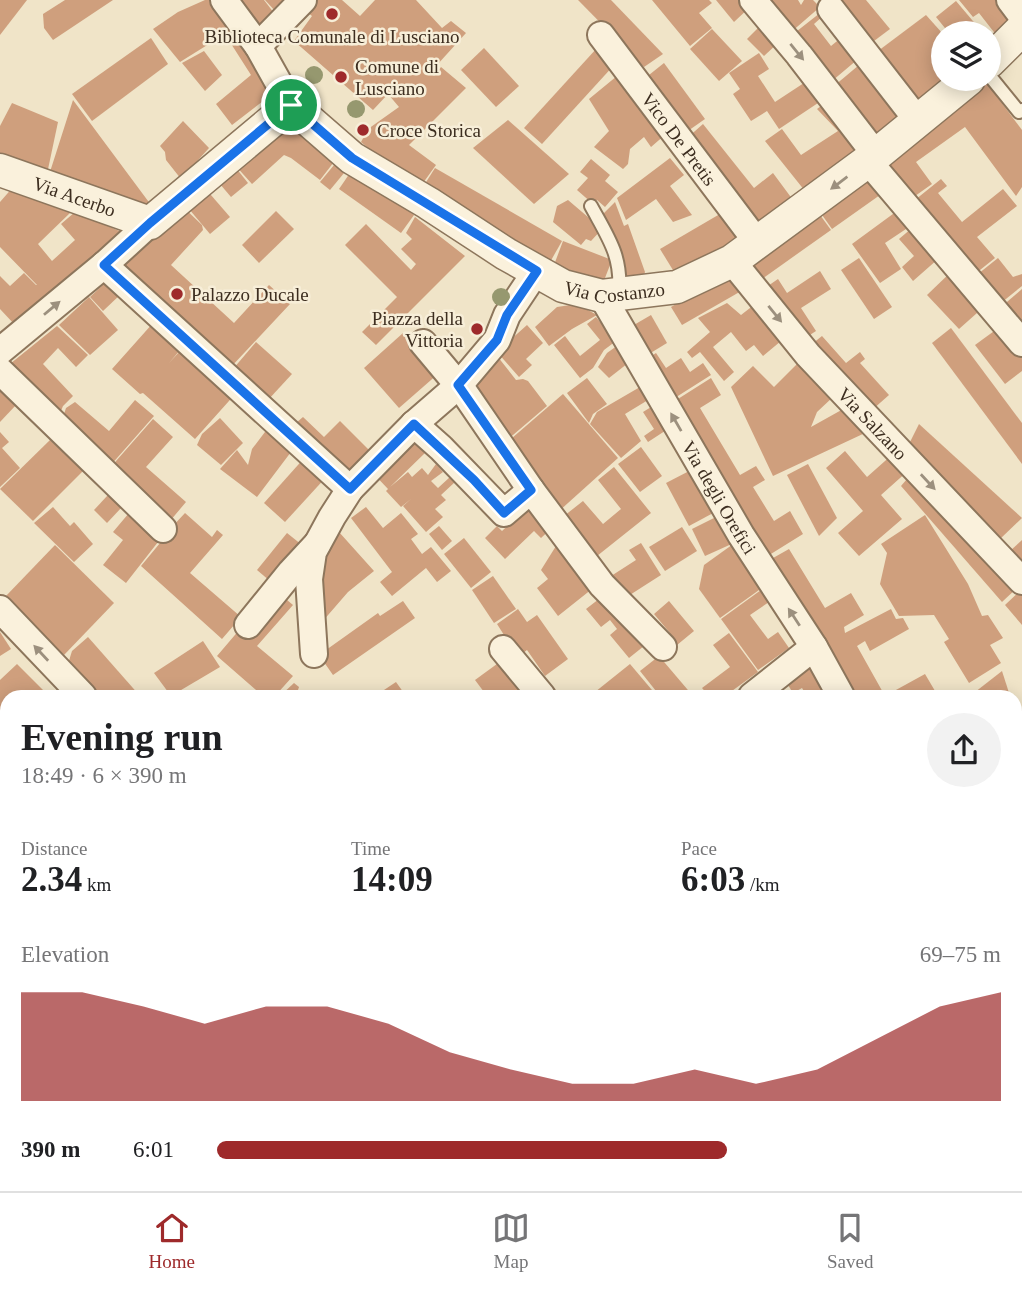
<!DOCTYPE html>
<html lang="en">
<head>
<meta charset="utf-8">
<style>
  body { margin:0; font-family:Georgia,serif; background:#f2f2f2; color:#202124; height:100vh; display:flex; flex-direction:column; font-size:26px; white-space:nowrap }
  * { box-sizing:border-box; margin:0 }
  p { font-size:23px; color:#757577 }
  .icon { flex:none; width:38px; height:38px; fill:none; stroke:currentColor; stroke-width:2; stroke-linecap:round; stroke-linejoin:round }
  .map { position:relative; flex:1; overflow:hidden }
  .details { position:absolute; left:0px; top:690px; width:1022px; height:502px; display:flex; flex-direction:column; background:#fff; border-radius:21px 21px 0 0; box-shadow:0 4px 18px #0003 }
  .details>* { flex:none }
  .fabs { position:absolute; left:931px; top:21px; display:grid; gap:14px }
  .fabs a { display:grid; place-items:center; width:70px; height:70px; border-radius:50%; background:#fff; box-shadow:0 4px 18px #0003; font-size:35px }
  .pin { position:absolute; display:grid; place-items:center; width:60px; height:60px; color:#fff; margin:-30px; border:4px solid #fff; border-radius:50%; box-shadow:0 2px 7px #0007 }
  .round { display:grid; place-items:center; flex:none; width:74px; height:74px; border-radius:37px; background:#f2f2f2 }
  .headline { display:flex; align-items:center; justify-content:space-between; height:119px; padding:0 21px }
  h1 { font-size:38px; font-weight:700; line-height:52px }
  .stats { display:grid; grid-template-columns:repeat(3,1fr); gap:10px; height:119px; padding:7px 21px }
  .stats div { display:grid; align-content:center }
  .stats b { font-size:35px; font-weight:700 }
  .stats small { font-size:19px; font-weight:400 }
  .stats p { font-size:19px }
  .chart { height:196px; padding:14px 21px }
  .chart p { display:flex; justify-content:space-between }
  .chart svg { width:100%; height:126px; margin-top:7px; fill:#9e2a2b; opacity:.7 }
  ul { padding:0 21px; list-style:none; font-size:23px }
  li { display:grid; grid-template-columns:112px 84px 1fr; align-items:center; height:52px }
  li i { height:18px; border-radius:9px; background:#9e2a2b }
  .menu { display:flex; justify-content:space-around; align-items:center; height:98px; border-top:2px solid #e0e0e0; background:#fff; font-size:19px; color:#757577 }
  .menu a { display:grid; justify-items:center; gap:4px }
  .menu .active { color:#9e2a2b }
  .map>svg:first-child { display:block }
  .building { fill:#cf9f7d }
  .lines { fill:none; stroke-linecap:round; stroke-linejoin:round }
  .service-casing { stroke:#8d765c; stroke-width:16 }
  .minor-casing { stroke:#8d765c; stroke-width:30 }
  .tertiary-casing { stroke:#8d765c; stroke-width:35 }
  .service { stroke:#faf1dc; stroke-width:12 }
  .minor { stroke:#faf1dc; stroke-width:26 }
  .tertiary { stroke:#faf1dc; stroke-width:32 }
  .tree { fill:#96986f }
  .oneway { fill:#9c907e }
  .route-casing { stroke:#fff; stroke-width:14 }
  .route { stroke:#1a73e8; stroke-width:9 }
  .poi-dot { fill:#9e2a2b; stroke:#f7eed8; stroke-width:2.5 }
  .labels { text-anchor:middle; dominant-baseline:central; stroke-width:5; stroke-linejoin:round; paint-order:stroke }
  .poi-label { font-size:19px; fill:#3d2e20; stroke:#f7eed8; text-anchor:start }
  .street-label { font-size:19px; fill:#3d2e20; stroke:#f7eed8 }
</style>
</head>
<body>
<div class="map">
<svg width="1022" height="1191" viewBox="0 0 1022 1191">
  <rect width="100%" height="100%" fill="#f0e4c8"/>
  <g class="building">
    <polygon points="0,0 27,0 0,35"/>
    <polygon points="65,0 113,0 53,40 44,28 43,14"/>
    <polygon points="205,0 210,0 233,29 180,62 153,29 178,12"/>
    <polygon points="233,0 264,0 274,13 255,28"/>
    <polygon points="265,0 289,0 276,12"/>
    <polygon points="317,0 342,0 360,16 375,0 416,0 442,28 451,21 466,33 437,65 435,75 441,67 466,88 409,145 436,165 418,190 361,142 368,129 399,107 388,94 373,110 294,41 312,16 307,12"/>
    <polygon points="578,0 611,0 663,54 644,67"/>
    <polygon points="652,0 709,0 712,3 699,13 712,28 690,46"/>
    <polygon points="716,0 746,0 751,6 734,22"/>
    <polygon points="761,0 798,0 801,5 804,0 813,0 820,7 790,33"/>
    <polygon points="833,0 866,0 890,29 866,47"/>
    <polygon points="959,0 1002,0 1018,20 997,36 979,13 973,17"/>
    <polygon points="956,1 983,33 949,33 936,17"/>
    <polygon points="820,13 823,16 814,24 831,46 847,33 864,54 832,81 792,35"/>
    <polygon points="926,15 943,34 943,80 916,104 874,54"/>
    <polygon points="762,24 779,42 764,56 747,39"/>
    <polygon points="712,29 742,61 719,81 690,49"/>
    <polygon points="237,33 276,91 232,125 216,104 251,75 228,39"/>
    <polygon points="151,38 168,64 92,121 72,94"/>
    <polygon points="484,48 519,86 496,107 461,70"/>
    <polygon points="597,48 615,64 542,144 524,128"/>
    <polygon points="204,51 222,75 205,91 182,63"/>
    <polygon points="759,53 769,69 758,76 775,102 810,79 824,99 779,129 767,111 751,121 733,94 740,89 729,73"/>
    <polygon points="865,60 909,115 878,143 834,86"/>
    <polygon points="664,63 705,119 685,133 644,79"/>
    <polygon points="617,76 666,134 651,147 644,137 630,149 628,164 623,169 594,147 609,131 589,99"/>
    <polygon points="984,79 1022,130 1022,187 1016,196 965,127 916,162 932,184 908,201 880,162"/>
    <polygon points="73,100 151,205 140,216 77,192 84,182 49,175"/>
    <polygon points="12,103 58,122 47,174 0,155 0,126"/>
    <polygon points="825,103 861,149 805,191 765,141 782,129 801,155 838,131 817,109"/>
    <polygon points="508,120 569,174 534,204 473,148"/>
    <polygon points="183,121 209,148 181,179 166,160 165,152 160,146"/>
    <polygon points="703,124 754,188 773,173 793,200 756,230 686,139"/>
    <polygon points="274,128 293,130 337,158 320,180 291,158 284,155 252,184 234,164"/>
    <polygon points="670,158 684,175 670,186 692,215 673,222 656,199 626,220 617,198"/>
    <polygon points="339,159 349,167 330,190 320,182"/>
    <polygon points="591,159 610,175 605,181 618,192 605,207 597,200 593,204 577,190 588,178 580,172"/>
    <polygon points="232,163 248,183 231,197 214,177"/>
    <polygon points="435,168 562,241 549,264 421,190"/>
    <polygon points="352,170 414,215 401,233 339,189"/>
    <polygon points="863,171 880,195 832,229 815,205"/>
    <polygon points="941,179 947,186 938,193 962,222 1003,189 1017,206 977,237 995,258 970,278 910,204"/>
    <polygon points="14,186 71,212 38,244 52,261 75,240 61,224 75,212 124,233 15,325 0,309 0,276 10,286 24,273 36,285 37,285 0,247 0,202"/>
    <polygon points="204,187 230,217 210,234 184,203"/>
    <polygon points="568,200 602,229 591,241 586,239 581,245 553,222 557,206"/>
    <polygon points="615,202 624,226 628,224 645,272 644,275 627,283 602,215"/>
    <polygon points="180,204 202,225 203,230 171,265 234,323 269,285 290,304 231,367 120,265"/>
    <polygon points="815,208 831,230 759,281 743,259"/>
    <polygon points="276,211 294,229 259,263 242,245"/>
    <polygon points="725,211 740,237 676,275 660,249"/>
    <polygon points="897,211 909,227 885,243 901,269 880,283 852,244"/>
    <polygon points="415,217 465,256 376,345 362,332 397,297 345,245 366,224 411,270 416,264 401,249 412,239 406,233"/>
    <polygon points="912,228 938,259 913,281 902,267 914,256 899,239"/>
    <polygon points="563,241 612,260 603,283 554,265"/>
    <polygon points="859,258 892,307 874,319 841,270"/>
    <polygon points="998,258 1013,277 1022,274 1022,286 996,307 973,278"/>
    <polygon points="953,270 986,305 959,329 927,295"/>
    <polygon points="820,271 831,289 801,308 816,331 799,342 765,288 778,279 787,293"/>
    <polygon points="732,272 743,290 682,325 671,307"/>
    <polygon points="108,280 121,294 103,311 90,297"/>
    <polygon points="1022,289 1022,331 1001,307"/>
    <polygon points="89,297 118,330 90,355 59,325"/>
    <polygon points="759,301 787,336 763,356 754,345 746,351 731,332 713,347 734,372 724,381 700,352 692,358 687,352 710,332 698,318 727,303 741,315"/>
    <polygon points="577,304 597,315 572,329 549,346 535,327 557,307"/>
    <polygon points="651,315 667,343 644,357 627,329"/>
    <polygon points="596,317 616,341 604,350 593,368 580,378 554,345 565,336 580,356 600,340 587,324"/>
    <polygon points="153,323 181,349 169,363 182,349 237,392 195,439 143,393 140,394 112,369"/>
    <polygon points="527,325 543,343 526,359 532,365 519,377 497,352"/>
    <polygon points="57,326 88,355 76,367 58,348 43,364 73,396 63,406 58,418 5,368"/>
    <polygon points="1001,326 1022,354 1022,371 1005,384 975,345"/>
    <polygon points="951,328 1022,423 1022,464 932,343"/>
    <polygon points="403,333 439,373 399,408 364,368"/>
    <polygon points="822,336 846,363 860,352 865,359 860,363 889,395 872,410 812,344"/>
    <polygon points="256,342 292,374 268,400 233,369"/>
    <polygon points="621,343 632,360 609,378 598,367 607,353"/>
    <polygon points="494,352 516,380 523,379 528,381 547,406 506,441 467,381"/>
    <polygon points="656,353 666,368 681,358 690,372 703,363 711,375 670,401 644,361"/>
    <polygon points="799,362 833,397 817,412 811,427 845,408 865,433 773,476 731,387 753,366 774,387"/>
    <polygon points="587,378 607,404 593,414 589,423 567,393"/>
    <polygon points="711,378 721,395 700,408 740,475 756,466 765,480 753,487 774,521 790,511 803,534 761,560 670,404"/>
    <polygon points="640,387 648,400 625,414 641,441 621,458 590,424 597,412"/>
    <polygon points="0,389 16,405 0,422"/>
    <polygon points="563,394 618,458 558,512 505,444"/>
    <polygon points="135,400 154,416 110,466 61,423 66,408 75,402 109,431"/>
    <polygon points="656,404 671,427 648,442 644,436 654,429 643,412"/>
    <polygon points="303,417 324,437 340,421 369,450 347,472 296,423"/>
    <polygon points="220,418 243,443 221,465 197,445 202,434"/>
    <polygon points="153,419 173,437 146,467 186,502 170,521 109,469"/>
    <polygon points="919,424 1022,518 999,540 906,450"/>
    <polygon points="268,428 294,448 257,497 220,469 237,450 248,465 252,449"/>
    <polygon points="0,432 9,442 2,448 20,468 0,487"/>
    <polygon points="408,434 426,452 390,487 408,472 412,477 422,468 428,475 436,464 443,472 431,481 438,488 450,477 455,482 441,495 446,500 435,509 443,517 426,532 403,506 411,499 401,507 386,491 388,489 371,471"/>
    <polygon points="50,440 83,471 33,521 0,489"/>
    <polygon points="641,447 662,476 640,492 618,464"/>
    <polygon points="845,451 867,477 894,453 909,470 881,495 902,519 859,556 838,533 863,511 826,468"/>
    <polygon points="306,456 328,475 285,522 264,503"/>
    <polygon points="808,464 837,518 819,536 787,475"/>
    <polygon points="614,467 651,513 597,556 564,516 583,501 603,524 621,509 598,480"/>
    <polygon points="693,469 715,512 689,526 666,483"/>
    <polygon points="913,472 1018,587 1002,602 901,486"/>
    <polygon points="108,495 122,507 107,523 94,510"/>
    <polygon points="532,503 554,526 541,538 534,531 505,559 485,538 497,526 502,531"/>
    <polygon points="53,507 70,526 74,522 93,544 74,562 34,523"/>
    <polygon points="366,507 383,528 401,513 418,534 411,539 422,554 431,547 451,571 437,582 426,568 392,596 380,582 392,572 351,518"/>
    <polygon points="129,513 158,542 126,583 103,565 123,540 113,532"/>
    <polygon points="185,513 212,537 217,530 223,535 190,573 241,617 222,639 141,566 165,537 170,539 176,532 171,528"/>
    <polygon points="722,514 736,542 705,556 692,529"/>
    <polygon points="925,515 968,584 982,616 988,615 1003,638 990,645 1001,663 969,683 944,642 949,639 934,615 899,616 880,584 887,553 881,544"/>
    <polygon points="330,522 374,571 348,592 322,622 314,595"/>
    <polygon points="439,526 452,541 442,550 429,534"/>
    <polygon points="682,527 697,551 665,571 649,547"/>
    <polygon points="287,533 307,549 277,587 257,570"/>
    <polygon points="464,538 491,572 471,588 444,554"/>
    <polygon points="561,538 597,585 558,616 537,588 548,579 541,570"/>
    <polygon points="1022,540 1022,564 1010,551"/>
    <polygon points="736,542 766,585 720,618 699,589 704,565"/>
    <polygon points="641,543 661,575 622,600 608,578 636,560 629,550"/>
    <polygon points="55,545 114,603 64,655 5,597"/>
    <polygon points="789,549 825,608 851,593 864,615 844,627 845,633 891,609 896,619 903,618 909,629 870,651 865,641 857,646 885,696 925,674 938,696 846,696 766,562"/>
    <polygon points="493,576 516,609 494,623 472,590"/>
    <polygon points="274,589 293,605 257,646 293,676 275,696 263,696 217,656"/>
    <polygon points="1022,589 1022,625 1005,605"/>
    <polygon points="761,590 769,602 750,615 768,639 778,632 789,648 758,670 721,619"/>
    <polygon points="608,592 649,642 629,658 610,635 617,629 610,620 601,627 586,609"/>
    <polygon points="403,601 415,618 333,675 319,655 378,613 380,616"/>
    <polygon points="669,601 694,631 671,650 662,640 670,633 654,614"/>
    <polygon points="518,609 527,622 537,615 568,659 545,676 527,650 518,657 497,624"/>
    <polygon points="0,632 11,649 0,656"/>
    <polygon points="729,633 758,672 725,696 709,696 702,688 730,667 713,645"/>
    <polygon points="88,637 140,696 101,696 68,664 72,651"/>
    <polygon points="203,641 220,667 171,696 154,673"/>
    <polygon points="659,656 693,696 660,696 640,671"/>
    <polygon points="501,661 525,694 522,696 487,696 475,680"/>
    <polygon points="810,661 831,696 807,696 802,688 793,693 783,677"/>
    <polygon points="17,664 49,696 7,696 7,717 0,710 0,680"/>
    <polygon points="630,664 657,696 590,696"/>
    <polygon points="1002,671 1010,696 970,696"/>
    <polygon points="396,682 406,696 375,696"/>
    <polygon points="294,683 299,687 296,696 280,696"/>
    <polygon points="1022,710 1022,741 1015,747 1015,715"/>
    <polygon points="1022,759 1022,781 1015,769 1015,765"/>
    <polygon points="6,813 7,816 7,873 0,858 0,816"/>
    <polygon points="1022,813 1022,899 1015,902 1015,817"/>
    <polygon points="1015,910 1022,924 1022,929 1015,932"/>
    <polygon points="1022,977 1022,994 1015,997 1015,980"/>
    <polygon points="1015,1000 1022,1014 1022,1049 1015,1052"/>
    <polygon points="1022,1050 1022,1079 1015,1061 1015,1053"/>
    <polygon points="1015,1086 1022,1086 1022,1146 1015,1147"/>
    <polygon points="20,1185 75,1185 63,1191 23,1191"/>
    <polygon points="266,1185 344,1185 348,1191 270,1191"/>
    <polygon points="371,1185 414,1185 416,1188 423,1185 491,1185 481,1191 374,1191"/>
    <polygon points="506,1185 541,1185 543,1189 509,1191"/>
    <polygon points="565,1185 644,1185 633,1191 579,1191 575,1185 568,1190"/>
    <polygon points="707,1185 781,1185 766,1191 710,1191"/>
    <polygon points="805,1185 873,1185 857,1191 808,1191"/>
    <polygon points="1009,1185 1014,1185 1016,1191 992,1191"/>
  </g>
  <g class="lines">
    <defs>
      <g id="service">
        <polyline points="989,75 1019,112 1022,110"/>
        <path d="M591,206C609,239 622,256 619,294"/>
      </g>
      <g id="minor">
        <polyline points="224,0 258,46 291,105"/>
        <polyline points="753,0 799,55 876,155"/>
        <polyline points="1010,0 1022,16"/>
        <polyline points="831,9 918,121"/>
        <path id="s1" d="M601,35L757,242"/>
        <polyline points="258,46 303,0"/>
        <polyline points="868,161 1022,343"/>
        <path id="s2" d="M732,261L808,355L1022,581"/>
        <polyline points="104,265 350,489"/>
        <path id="s3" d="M602,296L741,535L814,647L841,696"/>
        <polyline points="423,343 464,392 531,490 602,585 663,647"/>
        <polyline points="0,351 104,265 150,223"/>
        <polyline points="0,371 163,529"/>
        <polyline points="414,424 441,448 504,513 531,490"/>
        <polyline points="0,609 83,696"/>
        <polyline points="248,625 291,572 317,544"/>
        <polyline points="503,649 542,696"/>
        <polyline points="314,654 309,579 313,552 332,517 350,489 414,424 459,385 497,340 507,315 537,270"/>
        <polyline points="752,696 814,647"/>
        <polyline points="7,1132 7,1138"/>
        <polyline points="1015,1159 1022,1157"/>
        <polyline points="9,1185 9,1191"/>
        <polyline points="360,1185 364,1191"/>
        <polyline points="667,1185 671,1191"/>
        <polyline points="895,1191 920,1185"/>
      </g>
      <g id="tertiary">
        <polyline points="989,62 1022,29"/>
        <path id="s4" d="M0,170L150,223L291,105L352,158L428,203L506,254L563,286L602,296L677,287L732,261L876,155L969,79"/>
        <polyline points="0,927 7,941"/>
        <polyline points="145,1185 148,1191"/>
      </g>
    </defs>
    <use href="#service" class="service-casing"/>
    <use href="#minor" class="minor-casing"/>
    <use href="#tertiary" class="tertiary-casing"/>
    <use href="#service" class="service"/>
    <use href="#minor" class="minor"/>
    <use href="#tertiary" class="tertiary"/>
  </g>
  <g class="tree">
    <circle cx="314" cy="75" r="9"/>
    <circle cx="356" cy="109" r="9"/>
    <circle cx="501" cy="297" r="9"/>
  </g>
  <defs><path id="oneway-solid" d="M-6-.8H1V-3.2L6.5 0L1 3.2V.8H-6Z" transform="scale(1.75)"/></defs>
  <g class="oneway">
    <use href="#oneway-solid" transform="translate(797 52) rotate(51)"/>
    <use href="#oneway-solid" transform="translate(839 183) rotate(143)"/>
    <use href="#oneway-solid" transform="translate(52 308) rotate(-40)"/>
    <use href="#oneway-solid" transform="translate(775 314) rotate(51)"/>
    <use href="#oneway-solid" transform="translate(676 422) rotate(-120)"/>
    <use href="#oneway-solid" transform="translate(928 482) rotate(47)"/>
    <use href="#oneway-solid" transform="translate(794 617) rotate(-123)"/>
    <use href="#oneway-solid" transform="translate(41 653) rotate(-133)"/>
  </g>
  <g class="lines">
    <defs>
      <polygon id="route" points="291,105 352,158 537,271 507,315 497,340 458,385 531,490 504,513 474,480 414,424 350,489 104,265 150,223"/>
    </defs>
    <use href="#route" class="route-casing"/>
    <use href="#route" class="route"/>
  </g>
  <g class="poi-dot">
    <circle cx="332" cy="14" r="7"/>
    <circle cx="341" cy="77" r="7"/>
    <circle cx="363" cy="130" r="7"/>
    <circle cx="177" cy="294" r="7"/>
    <circle cx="477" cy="329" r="7"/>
  </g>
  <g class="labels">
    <g class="poi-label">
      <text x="332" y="36" text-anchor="middle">Biblioteca Comunale di Lusciano</text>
      <text x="355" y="66">Comune di<tspan x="355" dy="22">Lusciano</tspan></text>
      <text x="377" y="130">Croce Storica</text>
      <text x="191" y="294">Palazzo Ducale</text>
      <text x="463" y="318" text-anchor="end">Piazza della<tspan x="463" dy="22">Vittoria</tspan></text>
    </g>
    <g class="street-label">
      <text stroke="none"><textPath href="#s1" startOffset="130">Vico De Pretis</textPath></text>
      <text stroke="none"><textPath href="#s4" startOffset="79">Via Acerbo</textPath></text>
      <text stroke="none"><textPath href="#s4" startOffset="723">Via Costanzo</textPath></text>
      <text stroke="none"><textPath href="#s2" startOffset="215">Via Salzano</textPath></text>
      <text stroke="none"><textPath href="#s3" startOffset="233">Via degli Orefici</textPath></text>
    </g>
  </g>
</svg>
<div class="fabs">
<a><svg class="icon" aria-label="layers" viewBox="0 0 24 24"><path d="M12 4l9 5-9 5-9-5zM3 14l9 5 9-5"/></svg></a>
</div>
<div class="pin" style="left:291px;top:105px;background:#1e9e55"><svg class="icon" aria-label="arrive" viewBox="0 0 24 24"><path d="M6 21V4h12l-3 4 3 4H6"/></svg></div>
<section class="details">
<div class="headline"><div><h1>Evening run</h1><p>18:49 · 6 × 390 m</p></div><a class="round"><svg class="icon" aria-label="share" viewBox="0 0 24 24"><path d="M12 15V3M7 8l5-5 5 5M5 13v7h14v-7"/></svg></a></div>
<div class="stats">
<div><p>Distance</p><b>2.34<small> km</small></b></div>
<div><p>Time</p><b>14:09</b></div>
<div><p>Pace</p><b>6:03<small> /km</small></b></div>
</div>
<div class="chart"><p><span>Elevation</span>69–75 m</p>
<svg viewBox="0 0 160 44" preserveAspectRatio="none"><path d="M0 44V6L10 6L20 11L30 17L40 11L50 11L60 17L70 27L80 33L90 38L100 38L110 33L120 38L130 33L140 22L150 11L160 6V44z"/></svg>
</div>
<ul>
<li><b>390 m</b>6:01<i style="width:65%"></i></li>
</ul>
</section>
</div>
<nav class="menu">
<a class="active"><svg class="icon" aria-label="home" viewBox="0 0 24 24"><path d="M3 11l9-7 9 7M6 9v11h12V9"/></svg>Home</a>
<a><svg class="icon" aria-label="map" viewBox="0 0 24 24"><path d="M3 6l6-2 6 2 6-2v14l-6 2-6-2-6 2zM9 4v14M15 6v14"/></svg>Map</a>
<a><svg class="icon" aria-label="saved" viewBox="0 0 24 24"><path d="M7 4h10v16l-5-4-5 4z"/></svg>Saved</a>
</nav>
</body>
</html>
